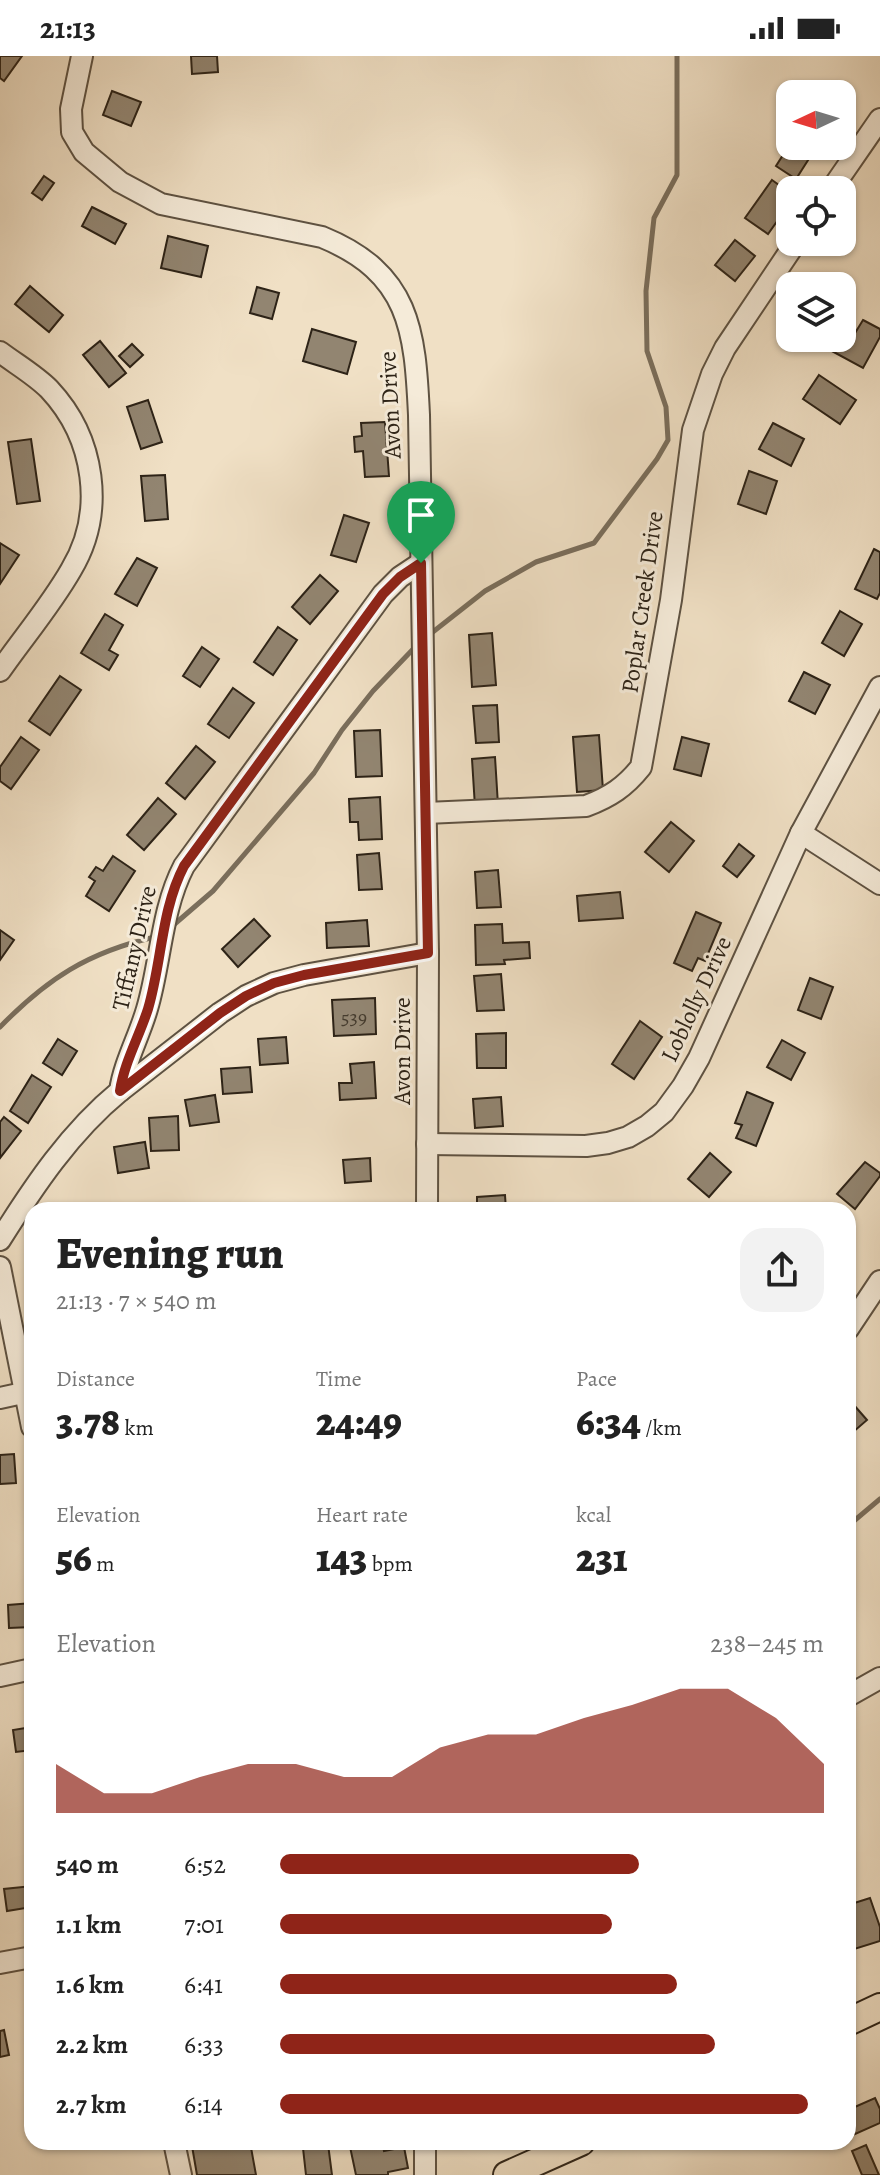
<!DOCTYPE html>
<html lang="en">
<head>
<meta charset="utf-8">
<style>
  body { margin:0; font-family:Alegreya,serif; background:#f2f2f2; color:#222; height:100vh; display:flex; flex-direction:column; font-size:30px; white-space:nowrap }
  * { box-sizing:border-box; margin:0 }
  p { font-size:26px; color:#767676 }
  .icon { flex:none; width:44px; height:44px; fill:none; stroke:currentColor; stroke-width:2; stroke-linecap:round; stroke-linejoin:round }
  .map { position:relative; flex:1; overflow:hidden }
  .details { position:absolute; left:24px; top:1146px; width:832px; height:948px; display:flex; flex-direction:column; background:#fff; border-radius:24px; box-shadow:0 2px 6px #0004 }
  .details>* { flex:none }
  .needle { width:52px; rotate:266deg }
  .fabs { position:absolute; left:776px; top:24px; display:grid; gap:16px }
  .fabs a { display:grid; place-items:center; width:80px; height:80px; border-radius:16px; background:#fff; box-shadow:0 2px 6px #0004; font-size:40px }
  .pin { position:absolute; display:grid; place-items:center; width:68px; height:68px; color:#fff; margin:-82px -34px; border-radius:50% 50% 50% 0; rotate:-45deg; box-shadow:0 0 8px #0007 }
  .pin .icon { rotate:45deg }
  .round { display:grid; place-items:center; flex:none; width:84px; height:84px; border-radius:24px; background:#f2f2f2 }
  .head { display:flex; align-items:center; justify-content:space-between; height:136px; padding:0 32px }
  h1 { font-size:44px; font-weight:800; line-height:60px }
  .figures { display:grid; grid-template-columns:repeat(3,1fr); gap:12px; height:136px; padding:8px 32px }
  .figures div { display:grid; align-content:center }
  .figures b { font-size:40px; font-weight:800 }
  .figures small { font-size:22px; font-weight:400 }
  .figures p { font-size:22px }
  .chart { height:224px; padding:16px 32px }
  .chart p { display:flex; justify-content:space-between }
  .chart svg { width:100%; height:144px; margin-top:8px; fill:#8f2418; opacity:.7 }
  ul { padding:0 32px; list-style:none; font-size:26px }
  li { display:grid; grid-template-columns:128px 96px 1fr; align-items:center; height:60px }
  li i { height:20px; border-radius:10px; background:#8f2418 }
  .status { display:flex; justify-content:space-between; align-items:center; height:56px; padding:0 40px; background:#fff; direction:ltr }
  .status svg { height:22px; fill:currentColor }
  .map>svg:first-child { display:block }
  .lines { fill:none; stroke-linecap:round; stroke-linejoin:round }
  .stream { stroke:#7a6e5c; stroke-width:5 }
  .building { fill:#928571; stroke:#2d2317; stroke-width:2 }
  .minor-casing { stroke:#5e5242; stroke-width:24 }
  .major-casing { stroke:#2d2317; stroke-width:30 }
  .minor { stroke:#f5ebd9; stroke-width:20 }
  .major { stroke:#f0e0c5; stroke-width:26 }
  .route-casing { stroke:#fff; stroke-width:16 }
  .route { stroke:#8f2418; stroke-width:10 }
  .labels { text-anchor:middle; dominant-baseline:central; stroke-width:6; stroke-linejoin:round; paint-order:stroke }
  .number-label { font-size:20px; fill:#463c2e }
  .street-label { font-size:24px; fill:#2d2317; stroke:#f5ebd9 }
</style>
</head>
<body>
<div class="status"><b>21:13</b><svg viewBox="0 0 49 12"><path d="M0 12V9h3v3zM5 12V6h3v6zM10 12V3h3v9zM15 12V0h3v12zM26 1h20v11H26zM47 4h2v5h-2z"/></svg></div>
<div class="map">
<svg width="880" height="2119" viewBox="0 0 880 2119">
  <rect width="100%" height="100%" fill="#f0e0c5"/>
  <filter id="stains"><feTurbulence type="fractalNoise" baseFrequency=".0025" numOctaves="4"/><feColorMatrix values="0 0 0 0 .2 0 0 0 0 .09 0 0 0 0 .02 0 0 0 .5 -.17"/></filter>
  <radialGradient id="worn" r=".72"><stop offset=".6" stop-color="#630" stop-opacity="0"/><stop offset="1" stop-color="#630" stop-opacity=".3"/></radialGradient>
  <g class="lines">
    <g class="stream">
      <polyline points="429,579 485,535 536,506 594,487 657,403 668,384 666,351 647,295 646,235 654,162 677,119 677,0"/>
      <polyline points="170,872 213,835 314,717 342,674 373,635 418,588"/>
      <path d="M0,971C47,923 88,896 155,881"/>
      <polyline points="848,1470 880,1443"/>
    </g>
  </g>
  <g class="building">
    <polygon points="0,0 22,0 4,25 0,22"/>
    <polygon points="191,0 217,0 218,16 192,18"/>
    <polygon points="112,35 141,46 131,70 103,59"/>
    <polygon points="790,88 790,90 817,90 796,123 776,110"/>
    <polygon points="44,120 54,127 42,144 32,137"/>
    <polygon points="772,124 790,137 790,147 768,178 745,162"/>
    <polygon points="92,151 126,168 115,188 82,170"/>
    <polygon points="168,180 208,190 201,221 161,212"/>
    <polygon points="735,184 755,200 735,225 715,209"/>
    <polygon points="30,230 63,259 49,276 15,248"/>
    <polygon points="257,231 279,237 272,263 250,257"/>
    <polygon points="863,264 880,273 880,281 863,312 830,294 837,282 842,282 842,277 852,282"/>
    <polygon points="312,273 356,286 347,318 303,305"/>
    <polygon points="100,285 126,317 109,331 83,299"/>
    <polygon points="132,288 143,299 130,311 119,300"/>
    <polygon points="819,319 856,344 840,368 803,343"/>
    <polygon points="148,344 162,386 141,393 127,351"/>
    <polygon points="385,366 389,420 365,421 363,395 355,396 354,381 362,380 361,367"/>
    <polygon points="773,367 804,383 791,410 759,393"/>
    <polygon points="31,383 40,445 17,448 8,386"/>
    <polygon points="749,415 777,425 766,458 738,448"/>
    <polygon points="165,419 168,463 145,465 141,420"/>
    <polygon points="344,459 369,467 356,506 331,499"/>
    <polygon points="0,487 19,499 0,528"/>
    <polygon points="874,493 880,496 880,537 877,543 855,533"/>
    <polygon points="137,502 157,512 137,550 115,538"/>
    <polygon points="320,519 338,535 310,568 292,551"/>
    <polygon points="840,555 862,568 844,600 822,587"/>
    <polygon points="105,558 123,569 109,594 118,599 109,614 81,597"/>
    <polygon points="278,571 297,584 273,619 254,606"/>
    <polygon points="492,577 496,629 472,631 469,579"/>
    <polygon points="202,591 219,603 200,631 183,620"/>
    <polygon points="804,616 830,629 815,658 789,645"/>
    <polygon points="60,620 81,634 50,679 29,665"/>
    <polygon points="233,632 254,647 229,682 208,668"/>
    <polygon points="497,649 499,686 476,687 473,650"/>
    <polygon points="380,674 382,720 356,721 354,675"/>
    <polygon points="599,679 603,734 577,736 573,681"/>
    <polygon points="21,681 39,694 11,733 0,725 0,711"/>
    <polygon points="682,681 709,688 701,720 674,713"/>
    <polygon points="196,690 215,706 185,743 166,727"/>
    <polygon points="495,701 498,749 475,751 472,703"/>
    <polygon points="380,741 382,783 359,784 358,766 350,766 349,743"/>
    <polygon points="158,742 176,758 144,794 127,779"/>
    <polygon points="671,766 694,785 669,816 645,796"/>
    <polygon points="739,788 754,800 737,821 723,810"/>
    <polygon points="379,797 382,833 359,834 357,799"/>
    <polygon points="113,800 135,815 109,855 86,840 95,825 89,821 96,811 103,815"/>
    <polygon points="498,814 501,851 477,852 475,816"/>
    <polygon points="620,836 623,862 579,865 577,840"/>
    <polygon points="696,856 721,867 705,905 698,902 692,915 674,907"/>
    <polygon points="254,863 270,880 238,911 222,893"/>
    <polygon points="367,864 369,890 327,892 326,867"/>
    <polygon points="502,868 503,887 529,886 530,902 504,904 505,908 476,909 475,869"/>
    <polygon points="0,874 14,884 0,904"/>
    <polygon points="501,918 504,954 477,955 474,920"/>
    <polygon points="810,922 833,931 821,963 798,954"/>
    <polygon points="375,942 376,978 334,980 332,944"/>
    <polygon points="640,965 662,981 634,1023 612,1008"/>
    <polygon points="506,977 506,1012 477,1012 476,978"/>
    <polygon points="286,981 288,1007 260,1009 258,983"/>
    <polygon points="58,983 77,995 62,1019 43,1007"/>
    <polygon points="782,984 805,997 791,1024 767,1011"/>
    <polygon points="374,1006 376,1042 340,1044 339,1027 352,1027 350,1008"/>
    <polygon points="250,1011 252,1036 223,1038 221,1013"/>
    <polygon points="32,1019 51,1031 28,1067 10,1055"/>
    <polygon points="747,1036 773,1047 756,1090 736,1082 742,1069 735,1067"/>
    <polygon points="215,1039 219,1066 190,1070 185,1044"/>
    <polygon points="501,1041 503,1070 475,1072 473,1043"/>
    <polygon points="178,1060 179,1094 151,1095 149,1062"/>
    <polygon points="4,1061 21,1075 0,1102 0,1066"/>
    <polygon points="145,1086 149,1112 118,1117 114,1091"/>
    <polygon points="710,1097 731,1116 709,1141 688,1123"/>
    <polygon points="370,1102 371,1125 345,1127 343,1104"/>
    <polygon points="865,1106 880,1117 880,1120 855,1153 837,1138"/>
    <polygon points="505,1139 506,1154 477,1154 477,1141"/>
    <polygon points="853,1348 867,1364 852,1377 848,1373 848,1352"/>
    <polygon points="14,1398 16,1427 0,1428 0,1399"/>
    <polygon points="32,1547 32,1571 9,1572 8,1549"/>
    <polygon points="32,1671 32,1694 16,1696 13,1674"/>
    <polygon points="32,1830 32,1851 7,1855 4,1833"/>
    <polygon points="870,1842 880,1871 880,1885 848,1895 848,1849"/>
    <polygon points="4,1974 9,1999 0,2001 0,1975"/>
    <polygon points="875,2042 880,2053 880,2067 853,2079 848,2068 848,2054"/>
    <polygon points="212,2086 250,2086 256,2119 197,2119 192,2090"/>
    <polygon points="349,2086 382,2086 384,2095 404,2091 408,2112 388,2116 388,2119 356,2119"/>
    <polygon points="328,2088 332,2119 306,2119 303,2092"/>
    <polygon points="866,2089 879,2119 862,2119 852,2095"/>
  </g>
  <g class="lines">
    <defs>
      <g id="minor">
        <path d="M82,0L71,53L72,76L84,96L120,126L161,148L322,181C410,217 415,274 419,359L428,897L427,1154"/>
        <polyline points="831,134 880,63"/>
        <path d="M0,296C16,308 35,319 49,333C95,382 106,456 71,514C51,549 23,582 0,615"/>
        <path d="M426,757L586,750C610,741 625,731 641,711L671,544L693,374L712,318L725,292L796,186"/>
        <polyline points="801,777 880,828"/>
        <polyline points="120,1035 220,957 246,940 274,927 304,919 428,897"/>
        <polyline points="427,1088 586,1090 608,1087 628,1081 647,1070 664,1056 683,1030 699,1002 801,777 880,631"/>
        <path d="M0,1184C34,1130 70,1076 120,1035C124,1007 139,981 147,953C161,906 161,854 184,810L383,538L400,521L421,507"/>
        <polyline points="0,1211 32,1371"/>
        <polyline points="848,1273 880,1225"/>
        <polyline points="0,1342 32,1335"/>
        <polyline points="0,1620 32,1613"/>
        <polyline points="848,1640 880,1622"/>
        <polyline points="0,1907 32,1901"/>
        <polyline points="174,2086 181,2119"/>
        <polyline points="425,2086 425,2119"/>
      </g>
      <g id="major">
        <polyline points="848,1966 880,1951"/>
        <polyline points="507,2119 581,2086"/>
      </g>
    </defs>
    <use href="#minor" class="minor-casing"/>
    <use href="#major" class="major-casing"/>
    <use href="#minor" class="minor"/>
    <use href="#major" class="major"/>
  </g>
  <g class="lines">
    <defs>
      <path id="route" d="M421,507L428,897L304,919L274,927L246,940L220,957L120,1035C124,1007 139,981 148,953C162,906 161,854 184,810L383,538L400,521Z"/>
    </defs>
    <use href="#route" class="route-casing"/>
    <use href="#route" class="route"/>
  </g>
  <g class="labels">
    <g class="number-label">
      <text x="354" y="961">539</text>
    </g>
    <g class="street-label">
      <text transform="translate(390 349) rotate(-93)">Avon Drive</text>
      <text transform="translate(642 546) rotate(-82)">Poplar Creek Drive</text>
      <text transform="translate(134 892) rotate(-77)">Tiffany Drive</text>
      <text transform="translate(696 943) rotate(-65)">Loblolly Drive</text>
      <text transform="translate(402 995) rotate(-90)">Avon Drive</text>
    </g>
  </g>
  <rect width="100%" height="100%" filter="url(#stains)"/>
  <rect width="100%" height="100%" fill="url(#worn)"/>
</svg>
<div class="fabs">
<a><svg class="needle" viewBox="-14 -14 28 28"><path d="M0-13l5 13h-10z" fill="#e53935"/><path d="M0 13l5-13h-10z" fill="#767676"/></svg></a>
<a><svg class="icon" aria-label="locate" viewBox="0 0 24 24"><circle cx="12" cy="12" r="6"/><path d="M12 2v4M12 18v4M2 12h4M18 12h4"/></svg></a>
<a><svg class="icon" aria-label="layers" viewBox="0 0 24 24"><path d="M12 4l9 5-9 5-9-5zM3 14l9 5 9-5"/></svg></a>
</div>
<div class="pin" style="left:421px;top:507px;background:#1e9e55"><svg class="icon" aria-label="arrive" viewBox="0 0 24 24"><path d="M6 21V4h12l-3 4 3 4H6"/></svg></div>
<section class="details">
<div class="head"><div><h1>Evening run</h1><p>21:13 · 7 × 540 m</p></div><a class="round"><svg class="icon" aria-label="share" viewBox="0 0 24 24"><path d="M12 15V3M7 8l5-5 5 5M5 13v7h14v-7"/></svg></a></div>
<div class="figures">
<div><p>Distance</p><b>3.78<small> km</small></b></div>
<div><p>Time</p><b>24:49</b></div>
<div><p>Pace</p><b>6:34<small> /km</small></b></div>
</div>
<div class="figures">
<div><p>Elevation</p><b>56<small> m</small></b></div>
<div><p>Heart rate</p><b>143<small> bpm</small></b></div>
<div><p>kcal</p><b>231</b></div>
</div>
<div class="chart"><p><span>Elevation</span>238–245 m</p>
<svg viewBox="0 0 160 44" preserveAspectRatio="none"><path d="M0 44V29L10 38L20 38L30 33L40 29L50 29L60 33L70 33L80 24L90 20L100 20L110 15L120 11L130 6L140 6L150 15L160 29V44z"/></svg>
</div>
<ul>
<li><b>540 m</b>6:52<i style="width:66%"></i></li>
<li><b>1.1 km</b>7:01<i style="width:61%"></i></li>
<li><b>1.6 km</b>6:41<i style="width:73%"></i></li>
<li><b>2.2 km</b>6:33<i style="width:80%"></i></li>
<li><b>2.7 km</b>6:14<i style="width:97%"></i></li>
</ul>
</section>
</div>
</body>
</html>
